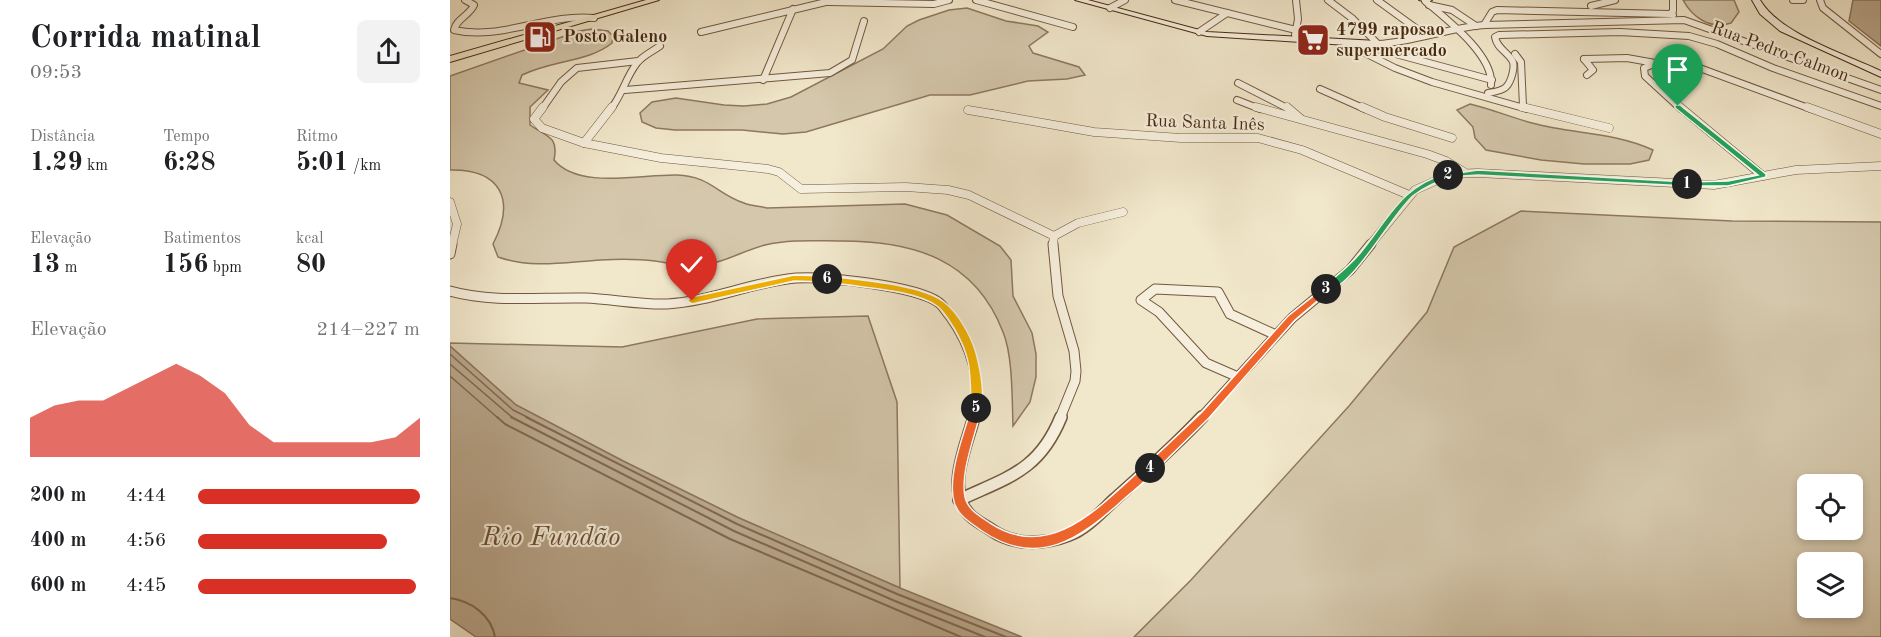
<!DOCTYPE html>
<html lang="pt">
<head>
<meta charset="utf-8">
<style>
  body { margin:0; font-family:"Old Standard TT",serif; background:#f2f2f2; color:#202124; height:100vh; display:flex; flex-direction:column; font-size:22px; white-space:nowrap }
  * { box-sizing:border-box; margin:0 }
  p { font-size:20px; color:#757577 }
  .icon { flex:none; width:33px; height:33px; fill:none; stroke:currentColor; stroke-width:2; stroke-linecap:round; stroke-linejoin:round }
  .map { position:relative; flex:1; overflow:hidden }
  .drawer { display:flex; flex-direction:column; background:#fff; width:450px }
  .drawer>* { flex:none }
  .fabs { position:absolute; left:1347px; top:474px; display:grid; gap:12px }
  .fabs a { display:grid; place-items:center; width:66px; height:66px; border-radius:9px; background:#fff; box-shadow:0 3px 9px #0003; font-size:30px }
  .pin { position:absolute; display:grid; place-items:center; width:51px; height:51px; color:#fff; margin:-62px -26px; border-radius:50% 50% 50% 0; rotate:-45deg; box-shadow:0 0 6px #0007 }
  .pin .icon { rotate:45deg }
  .km { position:absolute; width:30px; height:30px; margin:-15px; border-radius:50%; background:#222; color:#fff; font-size:16px; line-height:30px; text-align:center }
  .round { display:grid; place-items:center; flex:none; width:63px; height:63px; border-radius:9px; background:#f2f2f2 }
  .head { display:flex; align-items:center; justify-content:space-between; height:102px; padding:0 30px }
  h1 { font-size:33px; font-weight:600; line-height:45px }
  .metrics { display:grid; grid-template-columns:repeat(3,1fr); gap:9px; height:102px; padding:6px 30px }
  .metrics div { display:grid; align-content:center }
  .metrics b { font-size:26px; font-weight:600 }
  .metrics small { font-size:16px; font-weight:400 }
  .metrics p { font-size:16px }
  .chart { height:168px; padding:12px 30px }
  .chart p { display:flex; justify-content:space-between }
  .chart svg { width:100%; height:108px; margin-top:6px; fill:#d93025; opacity:.7 }
  ul { padding:0 30px; list-style:none; font-size:20px }
  li { display:grid; grid-template-columns:96px 72px 1fr; align-items:center; height:45px }
  li i { height:15px; border-radius:8px; background:#d93025 }
  main { display:flex; flex:1; min-height:0 }
  .map>svg:first-child { display:block }
  .green { fill:#d4c7ab; stroke:#8e785d; stroke-width:1.5; fill-rule:evenodd }
  .water { fill:#b8a68b; stroke:#8b7459; stroke-width:1.5 }
  .lines { fill:none; stroke-linecap:round; stroke-linejoin:round }
  .shore-far1 { stroke:#80684d; stroke-width:1.5 }
  .shore { stroke:#80684d; stroke-width:2 }
  .street-far3-casing { stroke:#72583e; stroke-width:8 }
  .street-far2-casing { stroke:#72583e; stroke-width:9 }
  .street-far1-casing { stroke:#72583e; stroke-width:11 }
  .street-casing { stroke:#72583e; stroke-width:14 }
  .secondary-casing { stroke:#48290f; stroke-width:2 }
  .primary-casing { stroke:#48290f; stroke-width:2 }
  .street-far3 { stroke:#f6efdd; stroke-width:6 }
  .street-far2 { stroke:#f6efdd; stroke-width:8 }
  .street-far1 { stroke:#f6efdd; stroke-width:9 }
  .street { stroke:#f6efdd; stroke-width:11 }
  .secondary { fill:#f6efdd; fill-rule:evenodd }
  .primary { fill:#f1e7cb; fill-rule:evenodd }
  .split-1 { fill:#22a559; stroke:#fff; stroke-width:1.5 }
  .split-2 { fill:#22a559; stroke:#fff; stroke-width:1.5 }
  .split-3 { fill:#22a559; stroke:#fff; stroke-width:1.5 }
  .split-4 { fill:#f0652b; stroke:#fff; stroke-width:1.5 }
  .split-5 { fill:#f0652b; stroke:#fff; stroke-width:1.5 }
  .split-6 { fill:#f5b400; stroke:#fff; stroke-width:1.5 }
  .split-7 { fill:#f5b400; stroke:#fff; stroke-width:1.5 }
  .labels { text-anchor:middle; dominant-baseline:central; stroke-width:4.5; stroke-linejoin:round; paint-order:stroke }
  .far-poi-label { font-size:18px; font-weight:bold; fill:#48290f; stroke:#f6efdd; text-anchor:start }
  .far-street-label { font-size:18px; fill:#48290f; stroke:#f6efdd }
  .near-water-label { font-size:27px; font-style:italic; fill:#6a4e34; stroke:#f6efdd }
</style>
</head>
<body>
<main>
<section class="drawer">
<div class="head"><div><h1>Corrida matinal</h1><p>09:53</p></div><a class="round"><svg class="icon" aria-label="share" viewBox="0 0 24 24"><path d="M12 15V3M7 8l5-5 5 5M5 13v7h14v-7"/></svg></a></div>
<div class="metrics">
<div><p>Distância</p><b>1.29<small> km</small></b></div>
<div><p>Tempo</p><b>6:28</b></div>
<div><p>Ritmo</p><b>5:01<small> /km</small></b></div>
</div>
<div class="metrics">
<div><p>Elevação</p><b>13<small> m</small></b></div>
<div><p>Batimentos</p><b>156<small> bpm</small></b></div>
<div><p>kcal</p><b>80</b></div>
</div>
<div class="chart"><p><span>Elevação</span>214–227 m</p>
<svg viewBox="0 0 160 44" preserveAspectRatio="none"><path d="M0 44V28L10 23L20 21L30 21L40 16L50 11L60 6L70 11L80 18L90 31L100 38L110 38L120 38L130 38L140 38L150 36L160 28V44z"/></svg>
</div>
<ul>
<li><b>200 m</b>4:44<i style="width:100%"></i></li>
<li><b>400 m</b>4:56<i style="width:85%"></i></li>
<li><b>600 m</b>4:45<i style="width:98%"></i></li>
</ul>
</section>
<div class="map">
<svg width="1431" height="637" viewBox="0 0 1431 637">
  <rect width="100%" height="100%" fill="#f1e7cb"/>
  <filter id="stains"><feTurbulence type="fractalNoise" baseFrequency=".00333" numOctaves="4"/><feColorMatrix values="0 0 0 0 .2 0 0 0 0 .09 0 0 0 0 .02 0 0 0 .5 -.17"/></filter>
  <radialGradient id="worn" r=".72"><stop offset=".6" stop-color="#630" stop-opacity="0"/><stop offset="1" stop-color="#630" stop-opacity=".3"/></radialGradient>
  <g class="green">
    <path d="M1233,0H1284L1289,12L1281,23C1260,30 1242,17 1233,0Z"/>
    <polygon points="517,8 556,21 588,26 598,32 579,46 583,53 629,67 635,75 617,79 578,81 520,95 480,95 356,132 333,134 292,130 225,130 206,128 192,122 190,113 202,102 226,98 274,105 294,106 317,104 341,97 433,49 457,26 469,20 499,10"/>
    <path d="M142,29L158,31L163,36L162,43C139,62 102,60 72,75L69,83L98,90L80,107V125C97,137 109,136 104,160C129,190 192,174 227,175C260,176 267,194 294,203C301,206 309,206 317,208L455,204L497,215L550,246L561,260L563,296L582,333L586,354V377L580,402L563,426C562,400 563,356 553,332C525,259 463,241 392,241C366,241 340,239 315,245C295,250 275,262 255,265C233,268 226,264 205,261C188,259 169,259 151,260C115,262 83,269 48,257L43,244C66,200 51,169 0,170V76L129,31Z"/>
    <path d="M1020,104C1041,109 1060,117 1082,123C1122,134 1164,132 1203,150L1199,160L1180,164H1134L1091,160L1036,150L1025,138L1023,127L1007,110Z"/>
    <path d="M1071,211L1282,221L1431,222V637H684L741,580L899,406L977,312L1004,247ZM1358,484H1402V530H1358ZM1358,562H1402V608H1358Z"/>
    <polygon points="418,316 447,402 450,588 289,518 173,461 66,405 0,346 0,343 172,347 307,319"/>
  </g>
  <g class="water">
    <polygon points="1403,0 1431,0 1431,46 1399,21"/>
    <polygon points="0,346 66,405 173,461 289,518 450,588 572,637 26,637 0,619"/>
  </g>
  <g class="lines">
    <g class="shore-far1">
      <polyline points="0,354 63,410 79,418"/>
      <polyline points="0,364 63,418"/>
      <polyline points="0,376 48,418"/>
    </g>
    <g class="shore">
      <polyline points="47,417 55,424 280,539 511,637"/>
      <polyline points="61,417 284,531 445,601 535,637"/>
      <polyline points="76,417 287,524 447,594 556,637"/>
      <path d="M0,598C21,601 41,615 45,637"/>
    </g>
    <defs>
      <g id="street-far3">
        <path d="M15,0L24,5C20,15 6,19 4,30C50,41 97,13 144,18"/>
        <polyline points="526,0 623,27"/>
        <polyline points="725,0 846,30"/>
        <path d="M878,0L903,19L928,44C964,42 998,28 1034,25L1234,20L1431,90"/>
        <polyline points="927,0 967,29 968,31 959,35"/>
        <polyline points="1223,0 1223,11 1220,14 1223,15"/>
        <polyline points="1343,0 1353,0"/>
        <polyline points="1370,0 1373,8 1431,54"/>
        <path d="M975,1C996,19 1044,55 1041,85"/>
        <polyline points="379,2 484,4 499,0"/>
        <polyline points="979,5 1002,10 1026,26"/>
        <polyline points="1141,6 1165,0"/>
        <polyline points="660,8 675,0"/>
        <polyline points="1034,25 1042,12 1047,10 1220,14"/>
        <polyline points="251,32 384,0"/>
        <polyline points="749,32 777,13"/>
        <polyline points="845,35 848,19 846,0"/>
        <polyline points="895,43 945,68 982,82 1077,109"/>
        <polyline points="905,43 1042,80"/>
        <polyline points="1065,54 1071,62 1073,106"/>
        <polyline points="1134,59 1177,58 1205,63"/>
        <polyline points="1134,59 1143,70 1137,75"/>
        <polyline points="313,80 343,9"/>
        <polyline points="788,83 839,109"/>
        <polyline points="870,89 915,109"/>
        <polyline points="175,90 380,73 402,60 414,21"/>
        <path d="M1038,93C1044,92 1052,91 1056,87C1061,82 1066,66 1062,60C1056,51 1047,48 1045,37L1049,35L1170,32L1239,36L1267,44L1323,68L1431,106"/>
        <polyline points="787,100 810,109"/>
        <polyline points="92,109 111,82 127,68 188,61"/>
        <path d="M161,109C173,93 176,77 187,63C192,56 203,51 210,46"/>
        <polyline points="1231,109 1195,76 1194,68 1209,62 1236,63 1361,109"/>
      </g>
      <g id="street-far2">
        <polyline points="93,107 84,119 92,128 134,143"/>
        <polyline points="162,107 134,143 211,158 318,169 329,172 351,189 456,187 498,190 519,195 604,236"/>
        <polyline points="806,107 977,154 996,161 1014,172"/>
        <polyline points="837,107 851,119"/>
        <polyline points="912,107 935,117 1002,138"/>
        <polyline points="1072,107 1159,128"/>
        <polyline points="1230,107 1313,176"/>
        <polyline points="1357,107 1431,134"/>
        <polyline points="518,110 542,114"/>
        <polyline points="542,114 644,132 731,138 808,138 852,150 959,195"/>
        <polyline points="0,202 7,224 2,245"/>
        <polyline points="604,236 628,223 673,212"/>
        <polyline points="603,245 604,236"/>
        <polyline points="920,245 965,190 1001,174 1028,173 1264,185 1346,170 1431,166"/>
      </g>
      <g id="street-far1">
        <polyline points="603,244 608,296 624,351 626,371 625,381 610,418"/>
        <polyline points="0,254 2,244"/>
        <path d="M0,291C43,303 91,297 135,298C162,299 190,305 217,304C260,302 305,281 346,278C376,276 465,286 488,302C493,305 496,312 500,316C521,345 533,382 524,418"/>
        <polyline points="788,377 756,363 709,312 691,300 705,289 768,292 780,314 826,335"/>
        <polyline points="751,418 842,318 900,270 921,244"/>
      </g>
      <g id="street">
        <path d="M524,417C517,444 496,489 518,513C523,520 533,524 540,529C563,546 593,545 619,535C636,529 652,511 665,499C695,472 725,446 752,417"/>
        <path d="M509,500C558,477 589,471 611,417"/>
      </g>
      <g id="secondary">
        <polygon points="625,0 638,0 757,32 928,41 932,44 928,47 757,36"/>
        <polygon points="969,0 982,0 978,2"/>
        <path d="M1302,0H1310C1330,34 1395,54 1431,71V77L1330,31L1310,14Z"/>
      </g>
      <polygon id="primary" points="196,0 209,0 0,62 0,56"/>
    </defs>
    <use href="#street-far3" class="street-far3-casing"/>
    <use href="#street-far2" class="street-far2-casing"/>
    <use href="#street-far1" class="street-far1-casing"/>
    <use href="#street" class="street-casing"/>
    <use href="#secondary" class="secondary-casing"/>
    <use href="#primary" class="primary-casing"/>
    <use href="#street-far3" class="street-far3"/>
    <use href="#street-far2" class="street-far2"/>
    <use href="#street-far1" class="street-far1"/>
    <use href="#street" class="street"/>
    <use href="#secondary" class="secondary"/>
    <use href="#primary" class="primary"/>
  </g>
  <polygon class="split-1" points="1225,105 1230,105 1316,174 1316,177 1278,186 1234,186 1234,182 1237,182 1278,181 1308,175 1225,108"/>
  <polygon class="split-2" points="1028,170 1237,182 1241,184 1237,186 1028,175 998,177 995,175"/>
  <path class="split-3" d="M998,173L1002,175L1001,177C988,181 975,187 964,195C943,211 900,295 873,291V287C886,276 900,266 911,252C940,217 951,186 998,173Z"/>
  <polygon class="split-4" points="876,286 879,287 879,291 845,320 759,418 704,472 696,472 696,465 752,412 838,316"/>
  <path class="split-5" d="M526,404L532,408C526,432 510,473 515,497C518,510 530,516 540,523C602,564 652,503 696,465L700,463L706,468C699,480 684,490 673,500C630,539 588,569 532,531C519,522 505,514 503,497C499,469 514,435 521,408Z"/>
  <path class="split-6" d="M377,276C407,280 471,284 494,302C510,314 524,341 528,361C531,374 535,398 530,411H522L521,408C520,373 522,359 504,328C499,320 494,311 487,306C463,288 404,288 374,281L373,279Z"/>
  <polygon class="split-7" points="344,275 377,276 382,279 377,282 344,281 242,304 237,301 242,297"/>
  <defs>
    <symbol id="fuel-square" viewBox="-11 -11 22 22"><rect x="-9" y="-9" width="18" height="18" rx="4" fill="#8f2418" stroke="#f6efdd"/><path d="M-5.5-6h7V0h2V4h1.3V-2.5L3-4.5l.8-.8L6-3V5H2.5V1h-1V6h-7ZM-4.2-4.7v3.2H.2V-4.7Z" fill="#fff"/></symbol>
    <symbol id="supermarket-square" viewBox="-11 -11 22 22"><rect x="-9" y="-9" width="18" height="18" rx="4" fill="#8f2418" stroke="#f6efdd"/><path d="M-6-5.5h2.5l.6 2H6L4.5 2H-2.5L-4.4-4H-6ZM-1.5 3.2a1.3 1.3 0 1 0 .1 0ZM3 3.2a1.3 1.3 0 1 0 .1 0Z" fill="#fff"/></symbol>
  </defs>
  <g fill-rule="evenodd">
    <use href="#fuel-square" x="71" y="18" width="38" height="38"/>
    <use href="#supermarket-square" x="844" y="21" width="38" height="38"/>
  </g>
  <g class="labels">
    <g class="far-poi-label">
      <text x="886" y="30">4799 raposao<tspan x="886" dy="21">supermercado</tspan></text>
      <text x="113" y="37">Posto Galeno</text>
    </g>
    <g class="far-street-label">
      <text transform="translate(1330 52) rotate(20)">Rua Pedro Calmon</text>
      <text transform="translate(755 123) rotate(2)">Rua Santa Inês</text>
    </g>
    <g class="near-water-label">
      <text x="101" y="537">Rio Fundão</text>
    </g>
  </g>
  <rect width="100%" height="100%" filter="url(#stains)"/>
  <rect width="100%" height="100%" fill="url(#worn)"/>
</svg>
<div class="fabs">
<a><svg class="icon" aria-label="locate" viewBox="0 0 24 24"><circle cx="12" cy="12" r="6"/><path d="M12 2v4M12 18v4M2 12h4M18 12h4"/></svg></a>
<a><svg class="icon" aria-label="layers" viewBox="0 0 24 24"><path d="M12 4l9 5-9 5-9-5zM3 14l9 5 9-5"/></svg></a>
</div>
<div class="pin" style="left:1228px;top:106px;background:#1e9e55"><svg class="icon" aria-label="arrive" viewBox="0 0 24 24"><path d="M6 21V4h12l-3 4 3 4H6"/></svg></div>
<div class="pin" style="left:242px;top:301px;background:#d93025"><svg class="icon" aria-label="check" viewBox="0 0 24 24"><path d="M5 12l5 5 9-10"/></svg></div>
<b class="km" style="left:1237px;top:184px">1</b>
<b class="km" style="left:998px;top:175px">2</b>
<b class="km" style="left:876px;top:289px">3</b>
<b class="km" style="left:700px;top:468px">4</b>
<b class="km" style="left:526px;top:408px">5</b>
<b class="km" style="left:377px;top:279px">6</b>
</div>
</main>
</body>
</html>
